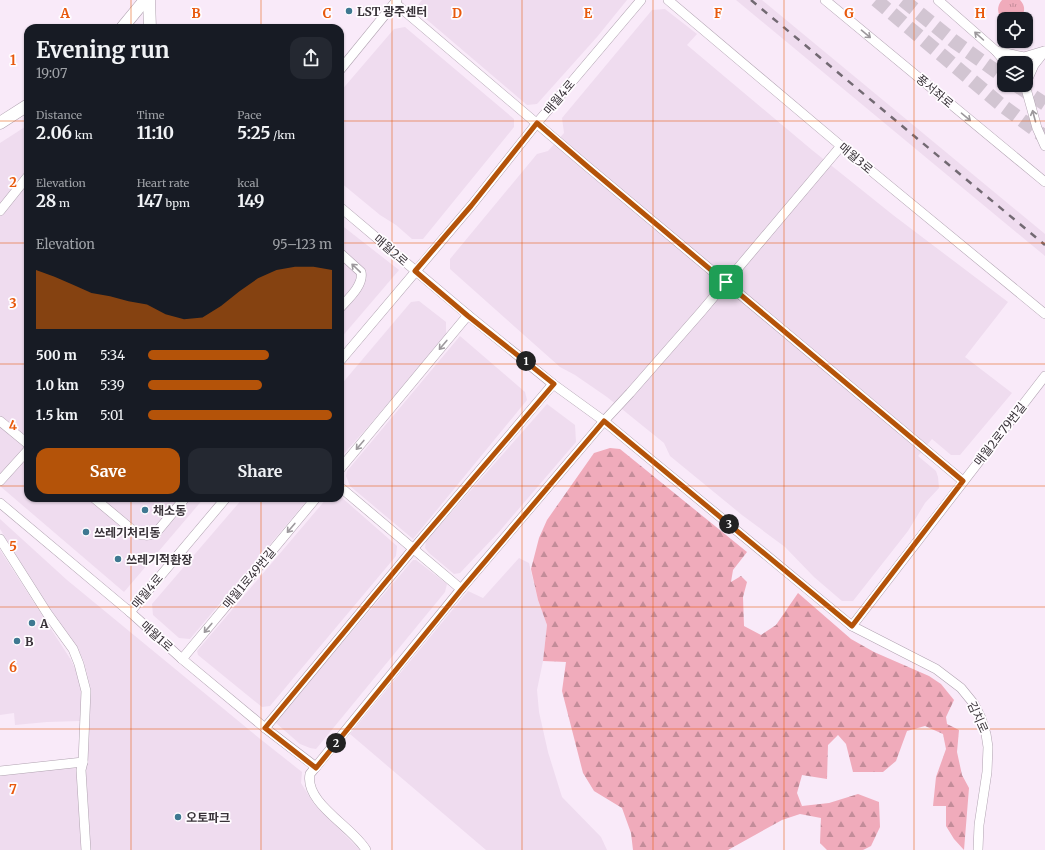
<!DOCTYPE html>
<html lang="en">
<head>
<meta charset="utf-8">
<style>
  body { margin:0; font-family:Merriweather,"Noto Sans KR",serif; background:#242831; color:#f1f3f6; height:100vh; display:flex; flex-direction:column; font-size:15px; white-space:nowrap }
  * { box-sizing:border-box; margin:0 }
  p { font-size:13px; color:#9ea1a6 }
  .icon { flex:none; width:22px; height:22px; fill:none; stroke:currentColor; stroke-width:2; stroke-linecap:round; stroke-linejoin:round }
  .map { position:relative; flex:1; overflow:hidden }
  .side { position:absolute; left:24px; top:24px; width:320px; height:478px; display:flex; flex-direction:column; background:#171b24; border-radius:12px; box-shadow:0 1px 3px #0004 }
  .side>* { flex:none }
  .tools { position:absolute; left:997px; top:12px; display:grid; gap:8px }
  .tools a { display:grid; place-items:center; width:36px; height:36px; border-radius:8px; background:#171b24; box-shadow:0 1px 3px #0004; font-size:20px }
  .pin { position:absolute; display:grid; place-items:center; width:34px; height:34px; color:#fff; margin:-17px; border-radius:8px; box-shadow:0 2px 6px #0006 }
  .km { position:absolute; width:20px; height:20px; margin:-10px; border-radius:50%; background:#222; color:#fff; font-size:11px; line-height:20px; text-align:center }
  .round { display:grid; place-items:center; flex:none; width:42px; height:42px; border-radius:12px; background:#242831 }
  .headline { display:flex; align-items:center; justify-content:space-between; height:68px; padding:0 12px }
  h1 { font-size:22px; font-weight:700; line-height:30px }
  .stats { display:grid; grid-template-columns:repeat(3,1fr); gap:6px; height:68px; padding:4px 12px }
  .stats div { display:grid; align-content:center }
  .stats b { font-size:17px; font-weight:700 }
  .stats small { font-size:11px; font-weight:400 }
  .stats p { font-size:11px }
  .chart { height:112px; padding:8px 12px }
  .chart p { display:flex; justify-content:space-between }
  .chart svg { width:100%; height:72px; margin-top:4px; fill:#b45309; opacity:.7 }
  .cta { display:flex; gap:8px; margin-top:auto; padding:8px 12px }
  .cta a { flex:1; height:46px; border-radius:12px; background:#b45309; color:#fff; font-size:16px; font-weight:700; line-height:46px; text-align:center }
  .cta a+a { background:#242831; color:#f1f3f6 }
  ul { padding:0 12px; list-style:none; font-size:13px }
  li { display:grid; grid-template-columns:64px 48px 1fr; align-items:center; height:30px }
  li i { height:10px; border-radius:5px; background:#b45309 }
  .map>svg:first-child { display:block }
  .built { fill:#efdcef }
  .forest { fill:url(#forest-firs) }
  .park { fill:url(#park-tufts) }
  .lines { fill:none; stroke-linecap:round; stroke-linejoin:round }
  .highway-tunnel { stroke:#d2c5d2; stroke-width:14; stroke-dasharray:14 7; stroke-linecap:butt }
  .minor-casing { stroke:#b0a2b0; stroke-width:10 }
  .major-casing { stroke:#b0a2b0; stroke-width:13 }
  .minor { stroke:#fff; stroke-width:9 }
  .major { stroke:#fff; stroke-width:12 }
  .rail { stroke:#726972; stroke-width:2.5; stroke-dasharray:7 7; stroke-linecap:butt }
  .oneway { stroke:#9c989c }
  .route-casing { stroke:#fff; stroke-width:8 }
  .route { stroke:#b45309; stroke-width:5 }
  .grid { fill:none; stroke:#e8590c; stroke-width:1; stroke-opacity:0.55 }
  .poi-dot { fill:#3e7891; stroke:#fffcff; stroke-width:1.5 }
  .labels { text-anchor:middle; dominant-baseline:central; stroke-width:3.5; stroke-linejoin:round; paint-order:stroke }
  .poi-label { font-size:12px; font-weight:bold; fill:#383238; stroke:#fffcff; text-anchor:start }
  .street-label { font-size:12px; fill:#383238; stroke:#fffcff }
  .grid-label { font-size:13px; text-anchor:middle; font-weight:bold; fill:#e8590c; stroke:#fffcff; stroke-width:3.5; stroke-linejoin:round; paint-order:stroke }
</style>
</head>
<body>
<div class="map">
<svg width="1045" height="850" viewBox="0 0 1045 850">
  <defs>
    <pattern id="forest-firs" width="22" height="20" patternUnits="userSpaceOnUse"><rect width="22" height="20" fill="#f0abbb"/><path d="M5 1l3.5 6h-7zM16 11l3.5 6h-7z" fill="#c38c99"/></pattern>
    <pattern id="park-tufts" width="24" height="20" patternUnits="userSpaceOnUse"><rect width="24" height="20" fill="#f0abbb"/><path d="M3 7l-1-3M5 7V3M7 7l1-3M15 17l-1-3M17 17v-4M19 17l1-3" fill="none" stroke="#c38c99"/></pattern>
  </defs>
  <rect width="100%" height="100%" fill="#f9eaf9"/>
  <g class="built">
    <polygon points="422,0 627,0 597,37 537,104 527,105 419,13 418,5"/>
    <polygon points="736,0 762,0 1045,234 1045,256"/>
    <polygon points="665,9 697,34 687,45 812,150 893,215 1008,302 965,357 1012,393 960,455 951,455 932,439 918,456 936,471 938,477 939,488 925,503 908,531 853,601 842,601 814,577 785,547 742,515 670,456 664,443 607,397 575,375 560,367 450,269 450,259 537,154 548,151 564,133 562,118 652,10"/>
    <polygon points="405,27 514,119 514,127 423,239 412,239 396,225 380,215 340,182 340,92 394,29"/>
    <polygon points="28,125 28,498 204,498 124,592 0,486 0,143"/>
    <polygon points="340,224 399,270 340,339"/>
    <polygon points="419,301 446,322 446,335 366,429 340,458 340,386 411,302"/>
    <polygon points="460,336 525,392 527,400 413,539 350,486 346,476 347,471"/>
    <polygon points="547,404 575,425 576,442 498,533 460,573 454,574 429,553 425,548 426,541"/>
    <polygon points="340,496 397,546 396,556 270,706 262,707 198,655 197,651 327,498 340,498"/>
    <polygon points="243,498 309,498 190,639 179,638 153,615 152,604"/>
    <polygon points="0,519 67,580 259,738 302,772 301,783 314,804 360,850 0,850 0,773 87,765 91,690 84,662 77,647 51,610 8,542 0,529"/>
    <polygon points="0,550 71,660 80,679 82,694 80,721 47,722 15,725 14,713 0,715"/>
    <polygon points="519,558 529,563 538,600 547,625 543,661 537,690 539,712 548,752 562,797 601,837 607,850 486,850 350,734 468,591 483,598"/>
    <polygon points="413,560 416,560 447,584 445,592 316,749 310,748 300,744 276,723 279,717"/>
  </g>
  <polygon class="forest" points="610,448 620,449 747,552 733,570 731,582 741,576 747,582 743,597 744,626 761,635 776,625 798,593 851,639 874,652 929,676 941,684 954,700 946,717 947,724 959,730 957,752 962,775 969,788 964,850 954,839 946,826 946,806 933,806 936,777 946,749 943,734 925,726 907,731 896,761 883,772 853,772 846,744 838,735 828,745 827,779 802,775 797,793 802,806 829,803 858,794 879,802 880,827 871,846 863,850 827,850 820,843 821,818 800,814 782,820 728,850 633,850 631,833 622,808 594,791 583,773 562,691 566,662 543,661 547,625 538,600 531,569 539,538 547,520 594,453"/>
  <path class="park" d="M1002,0H1020C1026,6 1025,13 1020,19H1004V20C997,15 996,7 1002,0Z"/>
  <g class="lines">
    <g class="highway-tunnel">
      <polyline points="876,0 1000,104 1045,137"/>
      <polyline points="903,0 955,42 1004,77"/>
      <polyline points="1016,85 1045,104"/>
    </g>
    <defs>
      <g id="minor">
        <polyline points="668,0 841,146 1045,314"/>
        <polyline points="825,0 1045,182"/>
        <polyline points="938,0 996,51 1006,63"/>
        <polyline points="395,3 588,167 963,481"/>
        <polyline points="996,51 1024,57 1044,51"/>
        <polyline points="340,70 397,0"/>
        <polyline points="1026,83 1034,65 1045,51"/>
        <polyline points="1025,85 1037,128 1045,146"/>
        <polyline points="340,207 468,315 553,384 604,421 852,626 936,669 961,688 974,704 981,718 986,734 988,747 987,772 979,825 978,850"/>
        <polyline points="0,211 28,176"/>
        <path d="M340,253L361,272C364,285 348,299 340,308"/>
        <polyline points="340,361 471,206 537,123 641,0"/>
        <polyline points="0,421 28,444"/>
        <polyline points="340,469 468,315"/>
        <polyline points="0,481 28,450"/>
        <polyline points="340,487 461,589"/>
        <path d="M94,498L136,533C143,536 148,536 155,534L185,498"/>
        <polyline points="0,503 130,612 182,659 265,728 316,767"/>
        <polyline points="0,539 47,613 73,649 79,664 86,691 83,762 81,770 86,850"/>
        <polyline points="130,612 226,498"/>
        <polyline points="852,626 1045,376"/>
        <polyline points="182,659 316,498"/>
        <polyline points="265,728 413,549 553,384"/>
        <polyline points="0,771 83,762"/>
        <path d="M366,850C353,827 304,803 310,774L461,589L604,421L630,393L701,312L841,146"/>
      </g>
      <g id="major">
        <polyline points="149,0 150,28"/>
        <polyline points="122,28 145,0"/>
        <polyline points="0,123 28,105"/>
      </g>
    </defs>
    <use href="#minor" class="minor-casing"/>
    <use href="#major" class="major-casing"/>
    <use href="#minor" class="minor"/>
    <use href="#major" class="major"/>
    <polyline class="rail" points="751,0 1045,245"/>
  </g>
  <defs><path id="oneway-shaft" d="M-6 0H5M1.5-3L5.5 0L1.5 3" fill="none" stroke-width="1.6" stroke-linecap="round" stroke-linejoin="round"/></defs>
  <g class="oneway">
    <use href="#oneway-shaft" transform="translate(866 34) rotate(40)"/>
    <use href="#oneway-shaft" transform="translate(979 36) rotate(-138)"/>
    <use href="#oneway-shaft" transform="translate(1034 116) rotate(-105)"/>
    <use href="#oneway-shaft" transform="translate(966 117) rotate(40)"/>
    <use href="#oneway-shaft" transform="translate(356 268) rotate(-136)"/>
    <use href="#oneway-shaft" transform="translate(443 345) rotate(130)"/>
    <use href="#oneway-shaft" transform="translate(360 445) rotate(130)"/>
    <use href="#oneway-shaft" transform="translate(291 528) rotate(130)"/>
    <use href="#oneway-shaft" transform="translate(208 628) rotate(130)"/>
  </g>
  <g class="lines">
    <defs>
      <polygon id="route" points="537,123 588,167 963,481 852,626 604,421 461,590 316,768 265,728 413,549 554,384 468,316 415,271 471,206"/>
    </defs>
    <use href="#route" class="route-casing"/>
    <use href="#route" class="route"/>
  </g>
  <path class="grid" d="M131,0V28M261,0V28M392,0V850M522,0V850M653,0V850M784,0V850M914,0V850M0,121H28M340,121H1045M0,243H28M340,243H1045M0,364H28M340,364H1045M0,486H28M340,486H1045M131,498V850M261,498V850M0,607H1045M0,729H1045"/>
  <g class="poi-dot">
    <circle cx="349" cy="11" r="4"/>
    <circle cx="145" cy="510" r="4"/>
    <circle cx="86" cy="532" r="4"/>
    <circle cx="118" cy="559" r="4"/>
    <circle cx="32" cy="623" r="4"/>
    <circle cx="17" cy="641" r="4"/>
    <circle cx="178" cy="817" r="4"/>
  </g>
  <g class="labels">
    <g class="poi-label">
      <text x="357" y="11">LST 광주센터</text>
      <text x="153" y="510">채소동</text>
      <text x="94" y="532">쓰레기처리동</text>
      <text x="126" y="559">쓰레기적환장</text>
      <text x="40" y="623">A</text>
      <text x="25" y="641">B</text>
      <text x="186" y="817">오토파크</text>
    </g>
    <g class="street-label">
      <text transform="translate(935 91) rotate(40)">풍서좌로</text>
      <text transform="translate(559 97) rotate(-50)">매월4로</text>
      <text transform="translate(856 158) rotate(40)">매월3로</text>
      <text transform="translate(391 250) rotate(41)">매월2로</text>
      <text transform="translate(1000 434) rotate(-52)">매월2로79번길</text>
      <text transform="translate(249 578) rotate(-50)">매월1로49번길</text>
      <text transform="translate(147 591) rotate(-50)">매월4로</text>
      <text transform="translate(157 636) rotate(42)">매월1로</text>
      <text transform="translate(978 717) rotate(66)">김치로</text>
    </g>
  </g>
  <g class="grid-label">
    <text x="65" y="18">A</text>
    <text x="196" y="18">B</text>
    <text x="327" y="18">C</text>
    <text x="457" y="18">D</text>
    <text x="588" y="18">E</text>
    <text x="718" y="18">F</text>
    <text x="849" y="18">G</text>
    <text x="980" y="18">H</text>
    <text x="13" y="65">1</text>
    <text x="13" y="187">2</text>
    <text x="13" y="308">3</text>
    <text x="13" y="430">4</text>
    <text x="13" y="551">5</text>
    <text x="13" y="672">6</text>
    <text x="13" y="794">7</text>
  </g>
</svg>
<div class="tools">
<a><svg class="icon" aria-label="locate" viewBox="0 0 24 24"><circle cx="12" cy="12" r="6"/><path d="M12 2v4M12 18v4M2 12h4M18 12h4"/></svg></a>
<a><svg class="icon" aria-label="layers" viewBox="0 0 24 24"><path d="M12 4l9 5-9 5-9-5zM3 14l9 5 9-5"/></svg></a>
</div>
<div class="pin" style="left:726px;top:282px;background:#1e9e55"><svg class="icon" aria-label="arrive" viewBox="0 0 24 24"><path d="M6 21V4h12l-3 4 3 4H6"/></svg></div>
<b class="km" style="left:526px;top:361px">1</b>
<b class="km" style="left:336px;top:743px">2</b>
<b class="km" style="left:729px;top:524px">3</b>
<section class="side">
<div class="headline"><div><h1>Evening run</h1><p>19:07</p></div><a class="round"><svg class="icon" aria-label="share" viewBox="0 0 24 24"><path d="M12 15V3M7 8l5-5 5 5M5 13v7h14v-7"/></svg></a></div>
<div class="stats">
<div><p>Distance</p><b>2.06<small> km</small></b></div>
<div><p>Time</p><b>11:10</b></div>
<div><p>Pace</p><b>5:25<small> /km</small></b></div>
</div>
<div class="stats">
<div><p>Elevation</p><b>28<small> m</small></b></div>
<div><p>Heart rate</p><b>147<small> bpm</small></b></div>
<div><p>kcal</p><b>149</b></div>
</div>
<div class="chart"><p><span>Elevation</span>95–123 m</p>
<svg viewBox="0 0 160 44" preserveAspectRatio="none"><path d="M0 44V8L10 12L20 17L30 22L40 24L50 27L60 29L70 35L80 38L90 37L100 30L110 21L120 13L130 8L140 6L150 6L160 8V44z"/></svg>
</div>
<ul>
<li><b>500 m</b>5:34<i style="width:66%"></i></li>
<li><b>1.0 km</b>5:39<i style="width:62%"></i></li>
<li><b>1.5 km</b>5:01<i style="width:100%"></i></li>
</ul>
<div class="cta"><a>Save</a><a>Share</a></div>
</section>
</div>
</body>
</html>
